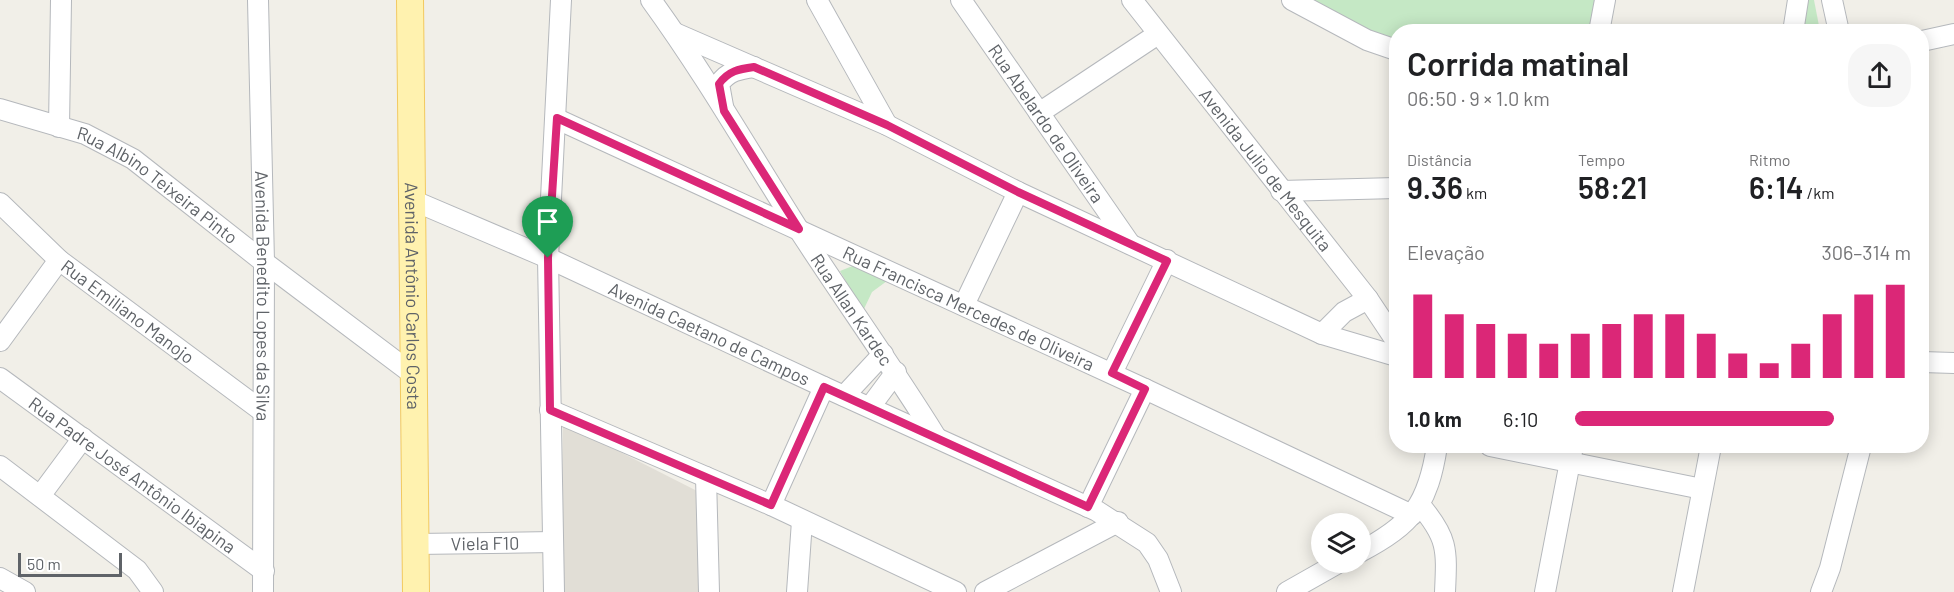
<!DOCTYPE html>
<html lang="pt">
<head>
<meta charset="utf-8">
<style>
  body { margin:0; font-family:Barlow,sans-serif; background:#f6f6f6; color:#202124; height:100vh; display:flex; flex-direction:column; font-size:22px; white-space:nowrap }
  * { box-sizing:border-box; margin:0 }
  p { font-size:20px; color:#757577 }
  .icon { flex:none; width:33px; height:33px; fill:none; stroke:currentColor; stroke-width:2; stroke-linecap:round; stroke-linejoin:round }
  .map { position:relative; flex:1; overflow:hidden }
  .details { position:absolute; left:1389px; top:24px; width:540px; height:429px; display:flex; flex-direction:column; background:#fff; border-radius:24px; box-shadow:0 3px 15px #0003 }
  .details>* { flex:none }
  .controls { position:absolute; left:1311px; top:513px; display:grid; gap:12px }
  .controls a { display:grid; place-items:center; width:60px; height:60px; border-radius:50%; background:#fff; box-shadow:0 3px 15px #0003; font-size:30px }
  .scale { position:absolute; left:18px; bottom:15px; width:104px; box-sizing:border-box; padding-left:6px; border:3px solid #5f6368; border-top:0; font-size:16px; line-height:21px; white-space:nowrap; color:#5f6368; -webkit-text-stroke:4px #fff; paint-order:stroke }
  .pin { position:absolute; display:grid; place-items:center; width:51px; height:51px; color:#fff; margin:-62px -26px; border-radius:50% 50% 50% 0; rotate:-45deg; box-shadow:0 0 6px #0007 }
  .pin .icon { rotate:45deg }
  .round { display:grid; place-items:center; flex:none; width:63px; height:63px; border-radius:24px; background:#f6f6f6 }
  .headline { display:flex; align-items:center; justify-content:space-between; height:102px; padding:0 18px }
  h1 { font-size:33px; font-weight:600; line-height:45px }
  .figures { display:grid; grid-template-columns:repeat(3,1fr); gap:9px; height:102px; padding:6px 18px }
  .figures div { display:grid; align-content:center }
  .figures b { font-size:30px; font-weight:600 }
  .figures small { font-size:16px; font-weight:400 }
  .figures p { font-size:16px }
  .chart { height:168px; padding:12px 18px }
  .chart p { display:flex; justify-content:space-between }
  .chart svg { width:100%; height:108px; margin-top:6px; stroke:#db2777; stroke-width:6 }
  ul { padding:0 18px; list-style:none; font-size:20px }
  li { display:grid; grid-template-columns:96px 72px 1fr; align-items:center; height:45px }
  li i { height:15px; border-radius:8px; background:#db2777 }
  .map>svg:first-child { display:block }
  .education { fill:#e1ded6 }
  .green { fill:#c5e8c5 }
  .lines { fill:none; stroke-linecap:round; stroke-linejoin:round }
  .minor-casing { stroke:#b5b8bc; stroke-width:22 }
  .major-casing { stroke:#f2c960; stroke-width:28 }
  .minor { stroke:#fff; stroke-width:20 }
  .major { stroke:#fff2af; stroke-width:26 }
  .route-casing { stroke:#fff; stroke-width:12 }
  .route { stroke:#db2777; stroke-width:8 }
  .labels { text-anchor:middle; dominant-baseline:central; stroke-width:4.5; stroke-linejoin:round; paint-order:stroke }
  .street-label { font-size:18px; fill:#5f6368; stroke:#fff }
</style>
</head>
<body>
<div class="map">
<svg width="1954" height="592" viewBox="0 0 1954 592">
  <rect width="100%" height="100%" fill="#f1efe8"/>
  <polygon class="education" points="563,423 701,493 699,592 562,592"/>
  <g class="green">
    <polygon points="1313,0 1598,0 1593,31 1396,32 1396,41 1385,39"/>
    <polygon points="1808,0 1814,0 1820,31 1802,32"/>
    <polygon points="855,265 891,278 872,292 863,311 840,271"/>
  </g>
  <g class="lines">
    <defs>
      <g id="minor">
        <path id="s1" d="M258,0L264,262L263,592"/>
        <path id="s2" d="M651,0C704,73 749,151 797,227C843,298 892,366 936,437"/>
        <polyline points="817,0 887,125"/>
        <path id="s3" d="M961,0L1130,244"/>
        <path id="s4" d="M1132,0L1368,299L1396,341"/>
        <polyline points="1292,0 1367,40 1396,50"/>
        <polyline points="1832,0 1839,32"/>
        <polyline points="1599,32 1605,0"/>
        <polyline points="1793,32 1798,0"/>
        <polyline points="675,33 887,125 1018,192 1322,334 1396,356"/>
        <polyline points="1922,41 1954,34"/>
        <path d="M723,106L719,84C728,71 739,69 754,67"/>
        <path id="s5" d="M0,109L85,134L133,159L264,262L414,375"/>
        <polyline points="1039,113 1158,34"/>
        <path id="s6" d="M557,119L1145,389L1412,515"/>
        <polyline points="59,127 61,0"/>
        <polyline points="1281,191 1396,188"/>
        <path id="s7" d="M412,200L548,258L824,387L1097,511L1147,543L1158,559L1171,592"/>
        <path id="s8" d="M0,203L59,260L262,411"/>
        <polyline points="964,305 1018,192"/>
        <polyline points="1322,334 1344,312 1368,299"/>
        <polyline points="0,341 59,260"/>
        <polyline points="1922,362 1954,363"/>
        <polyline points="1112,373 1167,260"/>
        <path id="s9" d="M0,378L264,571"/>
        <polyline points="844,396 883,354"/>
        <polyline points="870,407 896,372"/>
        <polyline points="550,410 771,505 956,592"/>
        <polyline points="1490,446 1702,489"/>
        <polyline points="0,466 137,570 153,592"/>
        <polyline points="706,477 709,592"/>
        <polyline points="40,496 83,438"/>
        <polyline points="771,505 824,387"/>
        <path d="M1420,505C1448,538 1447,549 1445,592"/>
        <polyline points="1088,507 1145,389"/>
        <path id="s10" d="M416,544L553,542"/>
        <path d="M1360,552C1413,524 1428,504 1437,446"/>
        <polyline points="0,578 25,592"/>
        <polyline points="554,592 548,258 561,0"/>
        <polyline points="797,592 802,521"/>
        <polyline points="985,592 1118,522"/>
        <polyline points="1287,592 1340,562"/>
        <polyline points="1545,592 1573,446"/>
        <polyline points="1683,592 1711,446"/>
        <polyline points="1821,592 1830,568 1861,446"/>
      </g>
      <g id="major">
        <path id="s11" d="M410,0L416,592"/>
      </g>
    </defs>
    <use href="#minor" class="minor-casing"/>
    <use href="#major" class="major-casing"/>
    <use href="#minor" class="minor"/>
    <use href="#major" class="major"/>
  </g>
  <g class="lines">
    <defs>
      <path id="route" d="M754,67L887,125L1018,192L1167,261L1112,373L1145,389L1088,507L824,387L771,505L550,410L548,258L557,118L799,229L724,111L719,84C728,71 739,69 754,67Z"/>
    </defs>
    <use href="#route" class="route-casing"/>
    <use href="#route" class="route"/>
  </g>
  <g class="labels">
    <g class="street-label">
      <text stroke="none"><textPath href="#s3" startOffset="150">Rua Abelardo de Oliveira</textPath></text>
      <text stroke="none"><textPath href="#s4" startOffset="216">Avenida Julio de Mesquita</textPath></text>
      <text stroke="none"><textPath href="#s5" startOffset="177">Rua Albino Teixeira Pinto</textPath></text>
      <text stroke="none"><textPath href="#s1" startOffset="296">Avenida Benedito Lopes da Silva</textPath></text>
      <text stroke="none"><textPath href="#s11" startOffset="296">Avenida Antônio Carlos Costa</textPath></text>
      <text stroke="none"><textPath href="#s6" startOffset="453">Rua Francisca Mercedes de Oliveira</textPath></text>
      <text stroke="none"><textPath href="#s2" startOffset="369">Rua Allan Kardec</textPath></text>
      <text stroke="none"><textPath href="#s8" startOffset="168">Rua Emiliano Manojo</textPath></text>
      <text stroke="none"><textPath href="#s7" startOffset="326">Avenida Caetano de Campos</textPath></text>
      <text stroke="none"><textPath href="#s9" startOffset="164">Rua Padre José Antônio Ibiapina</textPath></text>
      <text stroke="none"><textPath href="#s10" startOffset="69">Viela F10</textPath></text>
    </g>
  </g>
</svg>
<div class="controls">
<a><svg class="icon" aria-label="layers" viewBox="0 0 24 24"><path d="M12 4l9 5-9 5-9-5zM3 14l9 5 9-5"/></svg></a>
</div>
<div class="scale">50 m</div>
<div class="pin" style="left:548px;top:258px;background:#1e9e55"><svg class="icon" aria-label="arrive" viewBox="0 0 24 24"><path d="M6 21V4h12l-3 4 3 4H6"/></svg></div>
<section class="details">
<div class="headline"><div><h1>Corrida matinal</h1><p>06:50 · 9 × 1.0 km</p></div><a class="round"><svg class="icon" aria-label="share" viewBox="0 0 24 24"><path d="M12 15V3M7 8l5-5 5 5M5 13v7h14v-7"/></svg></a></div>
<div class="figures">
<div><p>Distância</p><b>9.36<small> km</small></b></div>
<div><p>Tempo</p><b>58:21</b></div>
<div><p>Ritmo</p><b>6:14<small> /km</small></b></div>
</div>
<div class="chart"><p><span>Elevação</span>306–314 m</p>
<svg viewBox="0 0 160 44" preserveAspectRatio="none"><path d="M5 44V10M15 44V18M25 44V22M35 44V26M45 44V30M55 44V26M65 44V22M75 44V18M85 44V18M95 44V26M105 44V34M115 44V38M125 44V30M135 44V18M145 44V10M155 44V6"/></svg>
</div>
<ul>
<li><b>1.0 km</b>6:10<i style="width:77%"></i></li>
</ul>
</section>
</div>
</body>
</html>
